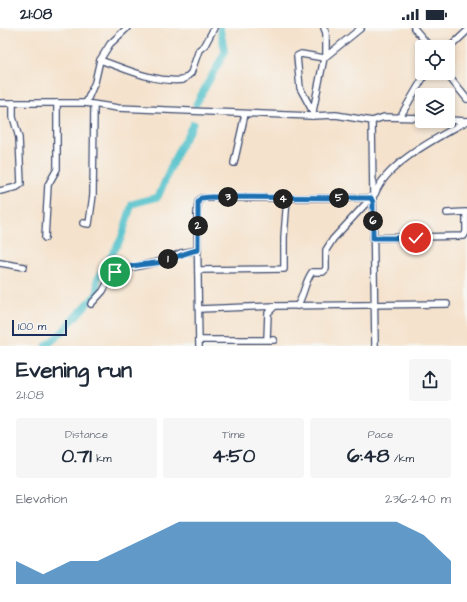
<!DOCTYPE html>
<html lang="en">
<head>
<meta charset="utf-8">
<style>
  body { margin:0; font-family:"Architects Daughter",sans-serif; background:#f6f6f7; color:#1f2937; height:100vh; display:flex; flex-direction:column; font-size:15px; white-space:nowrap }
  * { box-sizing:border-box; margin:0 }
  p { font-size:13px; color:#747a83 }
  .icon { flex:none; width:22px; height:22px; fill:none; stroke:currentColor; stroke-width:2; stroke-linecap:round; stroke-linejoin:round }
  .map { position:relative; height:318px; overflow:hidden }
  .panel { display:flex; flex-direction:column; background:#fff; flex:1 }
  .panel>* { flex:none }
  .controls { position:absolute; left:415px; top:12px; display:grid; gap:8px }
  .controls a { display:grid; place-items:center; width:40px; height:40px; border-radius:4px; background:#fff; box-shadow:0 2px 6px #0003; font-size:20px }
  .scale { position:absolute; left:12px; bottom:10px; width:55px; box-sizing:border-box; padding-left:4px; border:2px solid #1b2f5e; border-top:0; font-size:11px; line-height:14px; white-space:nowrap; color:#1b2f5e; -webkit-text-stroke:3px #f6f6f2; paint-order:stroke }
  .pin { position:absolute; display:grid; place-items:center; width:34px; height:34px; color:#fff; margin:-17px; border:2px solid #fff; border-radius:50%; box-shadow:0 1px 4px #0007 }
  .km { position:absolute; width:20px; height:20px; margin:-10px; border-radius:50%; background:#222; color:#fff; font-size:11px; line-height:20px; text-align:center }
  .round { display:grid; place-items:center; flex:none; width:42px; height:42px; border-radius:4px; background:#f6f6f7 }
  .head { display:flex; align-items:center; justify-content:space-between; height:68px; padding:0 16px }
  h1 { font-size:22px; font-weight:700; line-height:30px }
  .figures { display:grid; grid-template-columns:repeat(3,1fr); gap:6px; height:68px; padding:4px 16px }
  .figures div { display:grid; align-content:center; border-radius:4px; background:#f6f6f7; text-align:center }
  .figures b { font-size:20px; font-weight:700 }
  .figures small { font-size:11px; font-weight:400 }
  .figures p { font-size:11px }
  .chart { height:112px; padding:8px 16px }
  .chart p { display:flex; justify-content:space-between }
  .chart svg { width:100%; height:72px; margin-top:4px; fill:#1f6fb2; opacity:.7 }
  .status { display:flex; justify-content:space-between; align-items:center; height:28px; padding:0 20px; background:#fff; direction:ltr }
  .status svg { height:11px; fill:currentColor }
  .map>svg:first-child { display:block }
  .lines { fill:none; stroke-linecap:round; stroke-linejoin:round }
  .river { stroke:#56c3cc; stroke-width:7 }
  .minor-casing { stroke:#3c4a6e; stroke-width:8 }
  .minor { stroke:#fff; stroke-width:5.5 }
  .route-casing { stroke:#fff; stroke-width:8 }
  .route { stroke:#1f6fb2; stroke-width:5 }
</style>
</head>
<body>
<div class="status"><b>21:08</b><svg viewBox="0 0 49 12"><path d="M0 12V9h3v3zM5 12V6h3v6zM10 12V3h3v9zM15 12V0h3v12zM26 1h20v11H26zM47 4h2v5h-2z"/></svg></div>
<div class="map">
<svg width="467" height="318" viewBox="0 0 467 318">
  <rect width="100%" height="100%" fill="#f6f6f2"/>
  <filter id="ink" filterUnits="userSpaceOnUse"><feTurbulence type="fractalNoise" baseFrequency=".025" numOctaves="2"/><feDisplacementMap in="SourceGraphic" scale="8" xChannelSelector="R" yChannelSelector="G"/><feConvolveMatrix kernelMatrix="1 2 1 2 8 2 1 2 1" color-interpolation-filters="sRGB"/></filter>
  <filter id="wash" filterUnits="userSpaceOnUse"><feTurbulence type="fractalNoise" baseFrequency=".012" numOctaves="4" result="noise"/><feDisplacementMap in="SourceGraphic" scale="16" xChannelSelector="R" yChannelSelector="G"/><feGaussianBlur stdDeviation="0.9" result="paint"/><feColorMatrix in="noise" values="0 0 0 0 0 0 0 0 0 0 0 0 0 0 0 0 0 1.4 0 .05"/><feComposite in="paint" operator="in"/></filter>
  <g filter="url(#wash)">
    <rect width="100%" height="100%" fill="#f5e2cc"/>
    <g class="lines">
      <g class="river">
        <polyline points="196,76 225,24 220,0"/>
        <polyline points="46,318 61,305 98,264 97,252 121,211 132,176 158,169 178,123 193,96"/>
      </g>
    </g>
  </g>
  <g filter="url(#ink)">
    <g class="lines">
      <defs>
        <g id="minor">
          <polyline points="324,0 326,5 326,27"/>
          <polyline points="414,0 430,19"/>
          <polyline points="448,21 467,3"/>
          <path d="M100,32C126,41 155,55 183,52L191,45L199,22L205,17L214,0"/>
          <polyline points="446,45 467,71"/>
          <polyline points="0,75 86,75 118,80 312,88 336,87 372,93 384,89 422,90"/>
          <polyline points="86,75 95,54 100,32 110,16 127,0"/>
          <polyline points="313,84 300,60 297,28 301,26 324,30"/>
          <polyline points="312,88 324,30 361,0"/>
          <polyline points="400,89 426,45"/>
          <polyline points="448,92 467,93"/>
          <polyline points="372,93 375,318"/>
          <polyline points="234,135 245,86"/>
          <polyline points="0,163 17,159 21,156 19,110 13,89 13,75"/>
          <path d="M375,166C386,135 439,109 467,93"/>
          <polyline points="83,195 89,196 93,167 94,77"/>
          <polyline points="45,210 48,157 57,141 57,75"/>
          <polyline points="373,210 464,208 466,204 466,184 447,185"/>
          <polyline points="0,235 24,239"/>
          <polyline points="198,242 284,241 284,209 287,171"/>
          <polyline points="91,276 103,263 112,246 119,242 163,233 181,225 198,222"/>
          <path d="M297,278C304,268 304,255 312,244H323L326,241V222L333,211L371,170"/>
          <polyline points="199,281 275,278"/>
          <polyline points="267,311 268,285 275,278 447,276"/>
          <polyline points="199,312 274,312"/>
          <polyline points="199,318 197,186 198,174 201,170 371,170 373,175"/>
        </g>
      </defs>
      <use href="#minor" class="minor-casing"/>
      <use href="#minor" class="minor"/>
    </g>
  </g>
  <g class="lines" filter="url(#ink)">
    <defs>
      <path id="route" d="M115,244C129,236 146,237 162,234C174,231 185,224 198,222V174L201,170L211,169L371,170L373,174V210H416"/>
    </defs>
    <use href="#route" class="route-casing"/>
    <use href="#route" class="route"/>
  </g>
</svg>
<div class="controls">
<a><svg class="icon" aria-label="locate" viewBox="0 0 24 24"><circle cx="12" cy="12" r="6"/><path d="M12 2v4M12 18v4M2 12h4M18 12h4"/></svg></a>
<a><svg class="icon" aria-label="layers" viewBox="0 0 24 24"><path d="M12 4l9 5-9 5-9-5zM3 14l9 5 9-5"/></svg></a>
</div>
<div class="scale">100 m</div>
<div class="pin" style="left:115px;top:244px;background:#1e9e55"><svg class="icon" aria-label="arrive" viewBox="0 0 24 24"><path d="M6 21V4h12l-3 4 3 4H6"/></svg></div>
<div class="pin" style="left:416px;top:210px;background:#d93025"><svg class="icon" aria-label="check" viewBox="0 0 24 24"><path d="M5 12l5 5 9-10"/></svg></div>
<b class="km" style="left:168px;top:231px">1</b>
<b class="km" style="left:198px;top:198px">2</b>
<b class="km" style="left:228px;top:169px">3</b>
<b class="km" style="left:283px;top:171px">4</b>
<b class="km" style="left:339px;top:170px">5</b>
<b class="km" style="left:373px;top:193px">6</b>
</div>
<section class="panel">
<div class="head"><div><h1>Evening run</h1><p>21:08</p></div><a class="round"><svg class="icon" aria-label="share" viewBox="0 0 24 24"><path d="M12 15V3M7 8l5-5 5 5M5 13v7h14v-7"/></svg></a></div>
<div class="figures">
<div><p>Distance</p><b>0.71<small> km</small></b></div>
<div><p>Time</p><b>4:50</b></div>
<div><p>Pace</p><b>6:48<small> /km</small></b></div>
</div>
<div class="chart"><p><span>Elevation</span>236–240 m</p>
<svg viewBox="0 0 160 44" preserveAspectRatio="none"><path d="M0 44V30L10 38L20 30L30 30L40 22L50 14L60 6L70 6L80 6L90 6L100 6L110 6L120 6L130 6L140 6L150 14L160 30V44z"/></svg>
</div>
</section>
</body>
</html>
